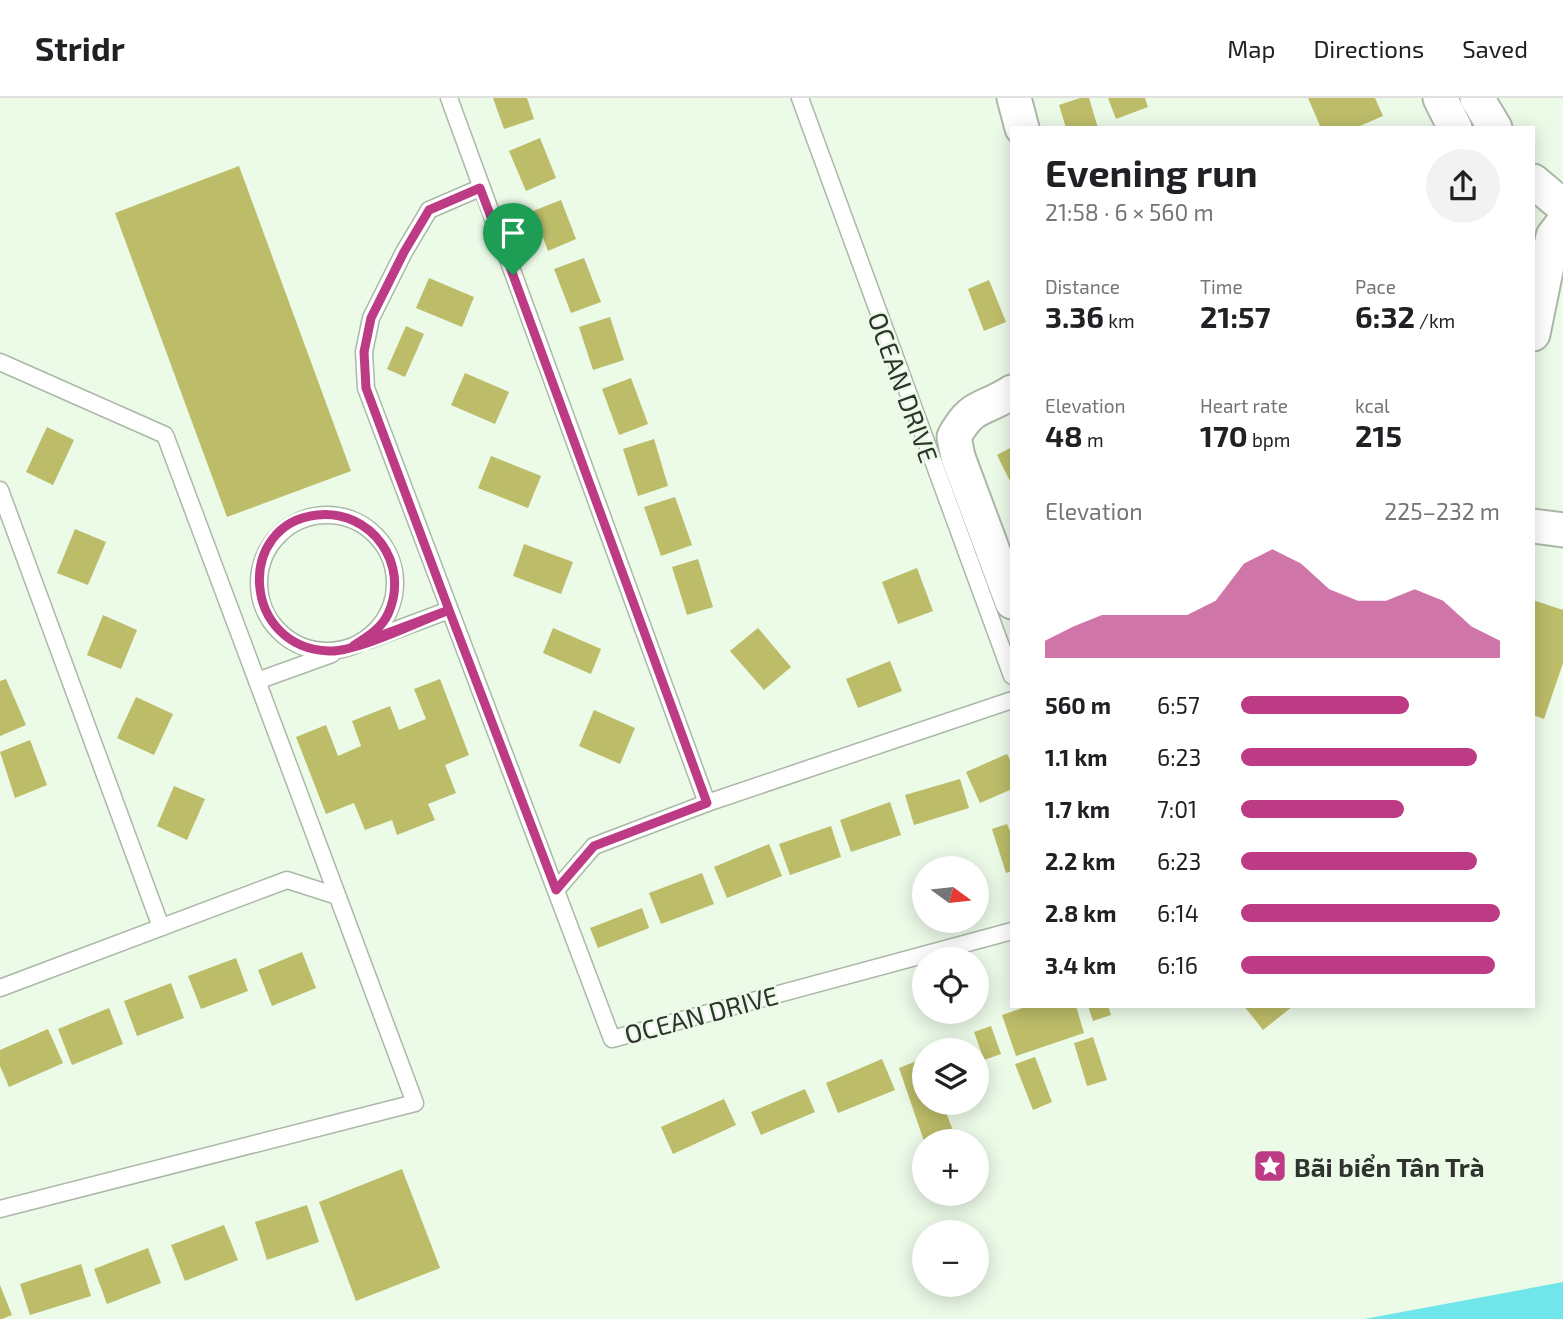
<!DOCTYPE html>
<html lang="en">
<head>
<meta charset="utf-8">
<style>
  body { margin:0; font-family:"Exo 2",sans-serif; background:#f2f2f2; color:#202124; height:100vh; display:flex; flex-direction:column; font-size:26px; white-space:nowrap }
  * { box-sizing:border-box; margin:0 }
  p { font-size:23px; color:#757577 }
  .icon { flex:none; width:38px; height:38px; fill:none; stroke:currentColor; stroke-width:2; stroke-linecap:round; stroke-linejoin:round }
  .map { position:relative; flex:1; overflow:hidden }
  .details { position:absolute; left:1010px; top:28px; width:525px; height:882px; display:flex; flex-direction:column; background:#fff; border-radius:0px; box-shadow:0 4px 18px #0003 }
  .details>* { flex:none }
  .needle { width:46px; rotate:105deg }
  .fabs { position:absolute; left:912px; top:758px; display:grid; gap:14px }
  .fabs a { display:grid; place-items:center; width:77px; height:77px; border-radius:50%; background:#fff; box-shadow:0 4px 18px #0003; font-size:35px }
  .pin { position:absolute; display:grid; place-items:center; width:60px; height:60px; color:#fff; margin:-72px -30px; border-radius:50% 50% 50% 0; rotate:-45deg; box-shadow:0 0 7px #0007 }
  .pin .icon { rotate:45deg }
  .round { display:grid; place-items:center; flex:none; width:74px; height:74px; border-radius:37px; background:#f2f2f2 }
  .headline { display:flex; align-items:center; justify-content:space-between; height:119px; padding:0 35px }
  h1 { font-size:38px; font-weight:700; line-height:52px }
  .stats { display:grid; grid-template-columns:repeat(3,1fr); gap:10px; height:119px; padding:7px 35px }
  .stats div { display:grid; align-content:center }
  .stats b { font-size:30px; font-weight:700 }
  .stats small { font-size:19px; font-weight:400 }
  .stats p { font-size:19px }
  .chart { height:196px; padding:14px 35px }
  .chart p { display:flex; justify-content:space-between }
  .chart svg { width:100%; height:126px; margin-top:7px; fill:#bc3b84; opacity:.7 }
  ul { padding:0 35px; list-style:none; font-size:23px }
  li { display:grid; grid-template-columns:112px 84px 1fr; align-items:center; height:52px }
  li i { height:18px; border-radius:9px; background:#bc3b84 }
  header { display:flex; align-items:center; gap:42px; box-sizing:border-box; height:98px; padding:0 35px; background:#fff; border-bottom:2px solid #e0e0e0 }
  header strong { font-size:33px }
  nav { display:flex; gap:38px; margin-inline-start:auto; font-size:24px }
  .map>svg:first-child { display:block }
  .water { fill:#70e6ea }
  .building { fill:#bcbc69 }
  .lines { fill:none; stroke-linecap:round; stroke-linejoin:round }
  .lane-casing { stroke:#abb8a7; stroke-width:19 }
  .street-casing { stroke:#abb8a7; stroke-width:37 }
  .lane { stroke:#fff; stroke-width:16 }
  .street { stroke:#fff; stroke-width:33 }
  .route-casing { stroke:#fff; stroke-width:14 }
  .route { stroke:#bc3b84; stroke-width:9 }
  .labels { text-anchor:middle; dominant-baseline:central; stroke-width:5; stroke-linejoin:round; paint-order:stroke }
  .street-label { font-size:26px; fill:#2e332d; stroke:#ecfae8 }
  .poi-label { font-size:26px; font-weight:bold; fill:#2e332d; stroke:#ecfae8; text-anchor:start }
</style>
</head>
<body>
<header>
<strong>Stridr</strong>
<nav><a>Map</a><a>Directions</a><a>Saved</a></nav>
</header>
<div class="map">
<svg width="1563" height="1221" viewBox="0 0 1563 1221">
  <rect width="100%" height="100%" fill="#ecfae8"/>
  <polygon class="water" points="1563,1184 1563,1221 1364,1221"/>
  <g class="building">
    <polygon points="493,0 527,0 534,21 504,31"/>
    <polygon points="1080,0 1089,0 1098,30 1066,30 1059,7"/>
    <polygon points="1108,0 1145,0 1148,9 1116,21"/>
    <polygon points="1308,0 1375,0 1383,18 1355,30 1321,30"/>
    <polygon points="540,40 556,80 526,93 509,53"/>
    <polygon points="239,68 351,373 227,419 115,115"/>
    <polygon points="561,102 576,141 548,153 533,113"/>
    <polygon points="584,160 601,204 571,215 554,171"/>
    <polygon points="429,180 474,199 462,229 416,210"/>
    <polygon points="989,182 1006,224 984,233 968,191"/>
    <polygon points="610,219 624,262 593,272 579,229"/>
    <polygon points="406,228 424,236 405,279 387,271"/>
    <polygon points="465,275 509,294 495,326 451,307"/>
    <polygon points="631,280 648,326 619,337 602,291"/>
    <polygon points="47,329 74,342 53,387 26,374"/>
    <polygon points="654,341 668,388 638,398 623,351"/>
    <polygon points="1012,349 1012,382 1010,383 997,357"/>
    <polygon points="491,358 541,378 528,410 478,390"/>
    <polygon points="675,399 692,447 661,458 644,409"/>
    <polygon points="75,431 106,444 88,487 57,475"/>
    <polygon points="524,446 573,464 561,496 513,478"/>
    <polygon points="698,461 713,509 687,517 672,469"/>
    <polygon points="917,470 933,513 898,526 882,484"/>
    <polygon points="1533,502 1563,512 1563,565 1544,621 1533,617"/>
    <polygon points="103,517 137,532 121,571 87,557"/>
    <polygon points="553,530 601,551 591,576 543,555"/>
    <polygon points="758,530 791,569 764,592 730,553"/>
    <polygon points="890,563 902,593 858,610 846,581"/>
    <polygon points="6,581 26,627 0,638 0,583"/>
    <polygon points="440,581 469,657 445,667 456,695 428,706 435,722 397,737 392,722 365,732 354,705 326,716 296,639 326,627 338,658 361,648 352,623 390,608 399,632 426,621 414,591"/>
    <polygon points="136,599 173,616 154,657 117,640"/>
    <polygon points="594,612 635,630 620,666 579,648"/>
    <polygon points="30,642 47,687 15,700 0,654"/>
    <polygon points="1007,656 1012,666 1012,691 980,705 966,674"/>
    <polygon points="960,681 969,710 914,727 905,697"/>
    <polygon points="174,688 205,701 187,742 157,728"/>
    <polygon points="890,704 901,737 851,754 840,722"/>
    <polygon points="1007,726 1012,738 1012,773 1006,775 992,731"/>
    <polygon points="831,728 841,759 790,777 779,746"/>
    <polygon points="769,746 782,778 727,800 714,769"/>
    <polygon points="702,775 714,806 661,826 649,795"/>
    <polygon points="642,810 649,830 598,850 590,830"/>
    <polygon points="302,854 316,890 272,908 258,872"/>
    <polygon points="236,860 248,893 201,911 188,878"/>
    <polygon points="171,885 184,920 137,938 124,903"/>
    <polygon points="1028,908 1076,908 1084,935 1016,958 1002,917"/>
    <polygon points="1088,908 1108,908 1111,917 1093,923"/>
    <polygon points="1244,908 1293,908 1263,932"/>
    <polygon points="109,910 123,946 72,967 58,931"/>
    <polygon points="991,928 1001,956 984,962 974,934"/>
    <polygon points="48,931 63,965 9,989 0,968 0,952"/>
    <polygon points="1093,939 1107,982 1087,988 1074,945"/>
    <polygon points="1035,959 1052,1004 1033,1012 1015,966"/>
    <polygon points="924,960 924,1004 942,1004 954,1035 934,1043 924,1043 899,970"/>
    <polygon points="882,961 895,992 838,1015 826,985"/>
    <polygon points="805,991 815,1014 761,1037 751,1014"/>
    <polygon points="724,1001 736,1027 673,1056 661,1029"/>
    <polygon points="402,1071 440,1170 356,1203 319,1104"/>
    <polygon points="307,1107 319,1144 267,1162 255,1124"/>
    <polygon points="224,1127 238,1162 185,1183 171,1147"/>
    <polygon points="148,1150 161,1185 107,1206 94,1171"/>
    <polygon points="81,1166 91,1198 30,1217 20,1186"/>
    <polygon points="0,1187 12,1217 2,1221 0,1221"/>
  </g>
  <g class="lines">
    <defs>
      <g id="lane">
        <polyline points="449,0 707,705"/>
        <polyline points="800,0 1012,578"/>
        <polyline points="480,90 429,112 404,154 371,220 364,254 366,290 612,941 1012,833"/>
        <polyline points="0,264 165,337 415,1005 0,1111"/>
        <polyline points="0,392 161,829"/>
        <circle cx="327" cy="485" r="68"/>
        <polyline points="369,542 449,512"/>
        <polyline points="257,583 332,556"/>
        <polyline points="556,792 594,748 707,705 1012,602"/>
        <polyline points="0,890 287,782 337,798"/>
      </g>
      <g id="street">
        <polyline points="1014,0 1022,30"/>
        <polyline points="1440,0 1455,30"/>
        <polyline points="1477,0 1495,30"/>
        <polyline points="1533,83 1563,108"/>
        <polyline points="1533,236 1553,138 1563,125"/>
        <path d="M1012,294C983,313 972,305 954,339L958,359L1012,504"/>
        <polyline points="1533,428 1563,432"/>
      </g>
    </defs>
    <use href="#lane" class="lane-casing"/>
    <use href="#street" class="street-casing"/>
    <use href="#lane" class="lane"/>
    <use href="#street" class="street"/>
  </g>
  <g class="lines">
    <defs>
      <path id="route" d="M513,177L480,90L429,112L404,154L371,220L364,254L366,290L449,512C420,523 357,554 329,553C242,550 235,426 317,417C371,411 411,466 388,516C381,531 367,539 353,548L449,512L556,792L594,748L707,705L513,177"/>
    </defs>
    <use href="#route" class="route-casing"/>
    <use href="#route" class="route"/>
  </g>
  <defs>
    <symbol id="sight-square" viewBox="-11 -11 22 22"><rect x="-9" y="-9" width="18" height="18" rx="4" fill="#bc3b84" stroke="#ecfae8"/><path d="M0-6L1.8-2.2L6-1.7L2.9 1.2L3.7 5.4L0 3.3L-3.7 5.4L-2.9 1.2L-6-1.7L-1.8-2.2Z" fill="#fff"/></symbol>
  </defs>
  <g fill-rule="evenodd">
    <use href="#sight-square" x="1251" y="1049" width="38" height="38"/>
  </g>
  <g class="labels">
    <g class="street-label">
      <text transform="translate(904 289) rotate(70)">OCEAN DRIVE</text>
      <text transform="translate(701 916) rotate(-15)">OCEAN DRIVE</text>
    </g>
    <g class="poi-label">
      <text x="1294" y="1068">Bãi biển Tân Trà</text>
    </g>
  </g>
</svg>
<div class="fabs">
<a><svg class="needle" viewBox="-14 -14 28 28"><path d="M0-13l5 13h-10z" fill="#e53935"/><path d="M0 13l5-13h-10z" fill="#757577"/></svg></a>
<a><svg class="icon" aria-label="locate" viewBox="0 0 24 24"><circle cx="12" cy="12" r="6"/><path d="M12 2v4M12 18v4M2 12h4M18 12h4"/></svg></a>
<a><svg class="icon" aria-label="layers" viewBox="0 0 24 24"><path d="M12 4l9 5-9 5-9-5zM3 14l9 5 9-5"/></svg></a>
<a>+</a>
<a>−</a>
</div>
<div class="pin" style="left:513px;top:177px;background:#1e9e55"><svg class="icon" aria-label="arrive" viewBox="0 0 24 24"><path d="M6 21V4h12l-3 4 3 4H6"/></svg></div>
<section class="details">
<div class="headline"><div><h1>Evening run</h1><p>21:58 · 6 × 560 m</p></div><a class="round"><svg class="icon" aria-label="share" viewBox="0 0 24 24"><path d="M12 15V3M7 8l5-5 5 5M5 13v7h14v-7"/></svg></a></div>
<div class="stats">
<div><p>Distance</p><b>3.36<small> km</small></b></div>
<div><p>Time</p><b>21:57</b></div>
<div><p>Pace</p><b>6:32<small> /km</small></b></div>
</div>
<div class="stats">
<div><p>Elevation</p><b>48<small> m</small></b></div>
<div><p>Heart rate</p><b>170<small> bpm</small></b></div>
<div><p>kcal</p><b>215</b></div>
</div>
<div class="chart"><p><span>Elevation</span>225–232 m</p>
<svg viewBox="0 0 160 44" preserveAspectRatio="none"><path d="M0 44V38L10 33L20 29L30 29L40 29L50 29L60 24L70 11L80 6L90 11L100 20L110 24L120 24L130 20L140 24L150 33L160 38V44z"/></svg>
</div>
<ul>
<li><b>560 m</b>6:57<i style="width:65%"></i></li>
<li><b>1.1 km</b>6:23<i style="width:91%"></i></li>
<li><b>1.7 km</b>7:01<i style="width:63%"></i></li>
<li><b>2.2 km</b>6:23<i style="width:91%"></i></li>
<li><b>2.8 km</b>6:14<i style="width:100%"></i></li>
<li><b>3.4 km</b>6:16<i style="width:98%"></i></li>
</ul>
</section>
</div>
</body>
</html>
